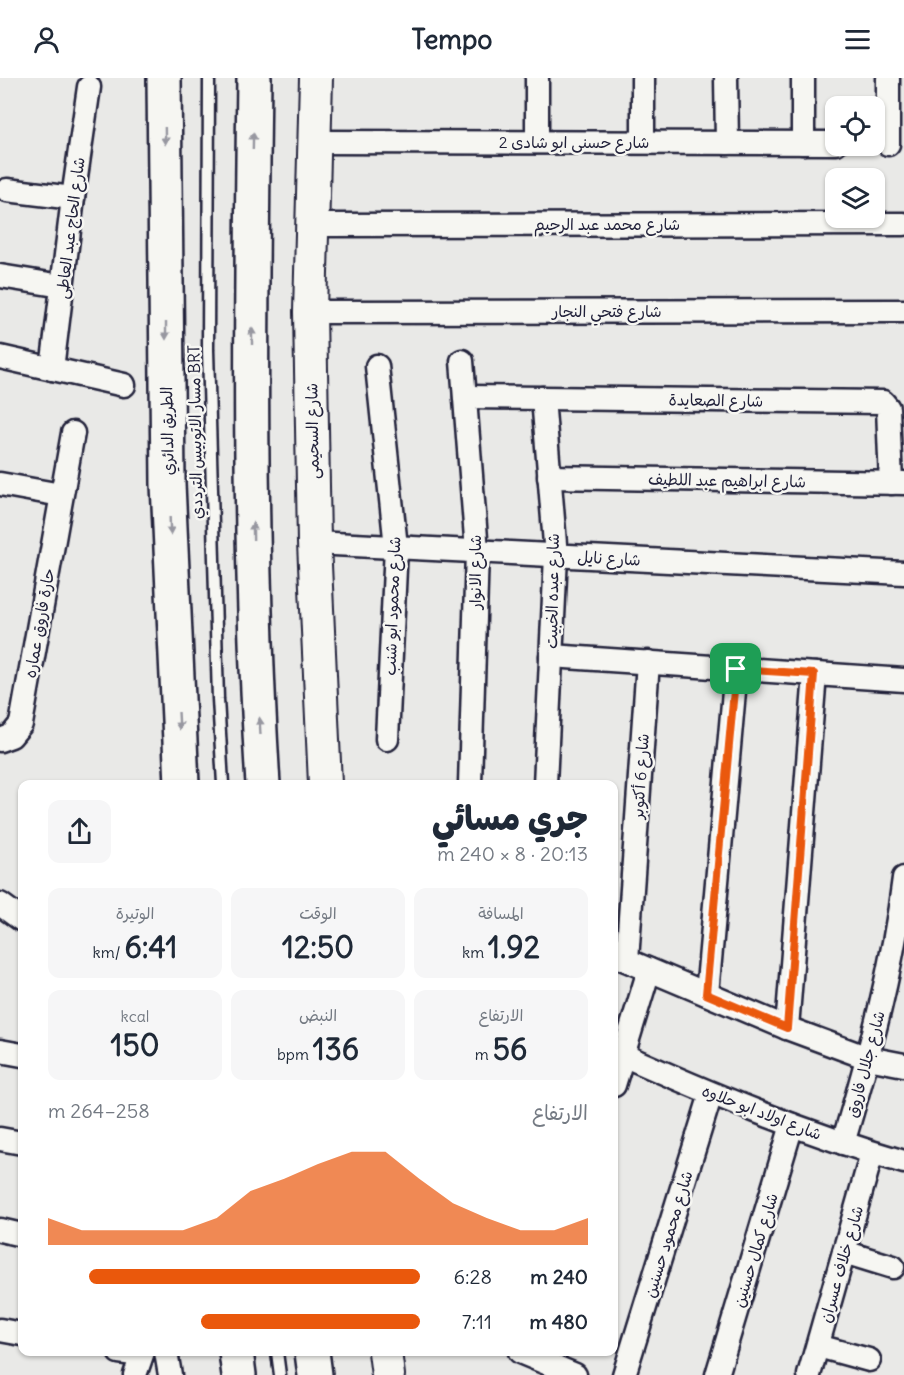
<!DOCTYPE html>
<html lang="ar">
<head>
<meta charset="utf-8">
<style>
  body { margin:0; font-family:Delius,"Playpen Sans Arabic",sans-serif; background:#f6f6f7; color:#1f2937; direction:rtl; height:100vh; display:flex; flex-direction:column; font-size:22px; white-space:nowrap }
  * { box-sizing:border-box; margin:0 }
  p { font-size:20px; color:#747a83 }
  .icon { flex:none; width:33px; height:33px; fill:none; stroke:currentColor; stroke-width:2; stroke-linecap:round; stroke-linejoin:round }
  .map { position:relative; flex:1; overflow:hidden; direction:ltr }
  .details { position:absolute; left:18px; top:702px; width:600px; height:576px; display:flex; flex-direction:column; background:#fff; border-radius:12px; box-shadow:0 2px 4px #0004; direction:rtl }
  .details>* { flex:none }
  .controls { position:absolute; left:825px; top:18px; display:grid; gap:12px }
  .controls a { display:grid; place-items:center; width:60px; height:60px; border-radius:12px; background:#fff; box-shadow:0 2px 4px #0004; font-size:30px }
  .pin { position:absolute; display:grid; place-items:center; width:51px; height:51px; color:#fff; margin:-26px; border-radius:12px; box-shadow:0 3px 9px #0006 }
  .round { display:grid; place-items:center; flex:none; width:63px; height:63px; border-radius:12px; background:#f6f6f7 }
  .overview { display:flex; align-items:center; justify-content:space-between; height:102px; padding:0 30px }
  h1 { font-size:33px; font-weight:800; line-height:45px }
  .stats { display:grid; grid-template-columns:repeat(3,1fr); gap:9px; height:102px; padding:6px 30px }
  .stats div { display:grid; align-content:center; border-radius:12px; background:#f6f6f7; text-align:center }
  .stats b { font-size:30px; font-weight:800 }
  .stats small { font-size:16px; font-weight:400 }
  .stats p { font-size:16px }
  .chart { height:168px; padding:12px 30px }
  .chart p { display:flex; justify-content:space-between }
  .chart svg { width:100%; height:108px; margin-top:6px; fill:#ea580c; opacity:.7 }
  ul { padding:0 30px; list-style:none; font-size:20px }
  li { display:grid; grid-template-columns:96px 72px 1fr; align-items:center; height:45px }
  li i { height:15px; border-radius:8px; background:#ea580c }
  header { display:flex; justify-content:space-between; align-items:center; height:78px; padding:0 30px; background:#fff; font-size:27px; font-weight:800 }
  .map>svg:first-child { display:block }
  .lines { fill:none; stroke-linecap:round; stroke-linejoin:round }
  .lane-casing { stroke:#22223b; stroke-width:15 }
  .street-casing { stroke:#22223b; stroke-width:27 }
  .secondary-casing { stroke:#22223b; stroke-width:36 }
  .highway-casing { stroke:#22223b; stroke-width:38 }
  .lane { stroke:#f6f6f2; stroke-width:10 }
  .street { stroke:#f6f6f2; stroke-width:22 }
  .secondary { stroke:#f6f6f2; stroke-width:32 }
  .highway { stroke:#f6f6f2; stroke-width:33 }
  .oneway { fill:#9797a0 }
  .route-casing { stroke:#fff; stroke-width:12 }
  .route { stroke:#ea580c; stroke-width:8 }
  .labels { text-anchor:middle; dominant-baseline:central; stroke-width:5; stroke-linejoin:round; paint-order:stroke }
  .street-label { font-size:16px; fill:#22223b; stroke:#f6f6f2 }
</style>
</head>
<body>
<header><svg class="icon" aria-label="menu" viewBox="0 0 24 24"><path d="M4 6h16M4 12h16M4 18h16"/></svg>Tempo<svg class="icon" aria-label="person" viewBox="0 0 24 24"><circle cx="12" cy="8" r="4"/><path d="M4 21q1-7 8-7t8 7"/></svg></header>
<div class="map">
<svg width="904" height="1297" viewBox="0 0 904 1297">
  <rect width="100%" height="100%" fill="#e9e9e7"/>
  <filter id="ink" filterUnits="userSpaceOnUse"><feTurbulence type="fractalNoise" baseFrequency=".0167" numOctaves="2"/><feDisplacementMap in="SourceGraphic" scale="12" xChannelSelector="R" yChannelSelector="G"/><feConvolveMatrix kernelMatrix="1 2 1 2 8 2 1 2 1" color-interpolation-filters="sRGB"/></filter>
  <g filter="url(#ink)">
    <g class="lines">
      <defs>
        <g id="lane">
          <polyline points="209,0 208,272 218,621 223,706"/>
          <polyline points="277,1274 280,1297"/>
        </g>
        <g id="street">
          <polyline points="537,0 537,64"/>
          <polyline points="643,0 643,64"/>
          <polyline points="726,0 727,65"/>
          <polyline points="803,0 803,65"/>
          <polyline points="888,0 888,66"/>
          <polyline points="313,64 836,65"/>
          <polyline points="7,112 73,120"/>
          <polyline points="310,147 904,146"/>
          <polyline points="0,198 62,208"/>
          <polyline points="310,234 904,233"/>
          <polyline points="0,279 124,307"/>
          <polyline points="462,283 477,473 470,706"/>
          <polyline points="377,288 396,469 387,661"/>
          <polyline points="52,291 73,120 89,9"/>
          <polyline points="465,319 883,324 888,330 891,405"/>
          <polyline points="543,320 556,478 545,706"/>
          <polyline points="549,399 904,405"/>
          <polyline points="0,406 61,417"/>
          <polyline points="314,465 904,495"/>
          <polyline points="551,578 904,602"/>
          <polyline points="0,662 11,658 21,646 73,355"/>
          <polyline points="0,826 22,842"/>
          <polyline points="614,877 787,950 868,980 904,987"/>
          <polyline points="627,882 648,584"/>
          <polyline points="707,916 736,591"/>
          <polyline points="787,950 815,596"/>
          <polyline points="0,973 22,977"/>
          <path d="M614,973C708,1015 804,1055 904,1084"/>
          <polyline points="614,1007 649,892"/>
          <polyline points="0,1061 22,1065"/>
          <path d="M843,1065C869,978 893,890 904,800"/>
          <polyline points="0,1152 22,1157"/>
          <polyline points="844,1174 893,1189"/>
          <polyline points="0,1252 22,1256"/>
          <polyline points="818,1268 869,1282"/>
          <polyline points="119,1274 141,1277"/>
          <polyline points="166,1274 170,1297"/>
          <polyline points="520,1274 575,1297"/>
          <polyline points="135,1297 143,1274"/>
          <polyline points="624,1297 711,1016"/>
          <polyline points="717,1297 792,1047"/>
          <polyline points="809,1297 872,1075"/>
        </g>
        <g id="secondary">
          <polyline points="316,0 310,234 314,465 325,706"/>
          <polyline points="385,1274 388,1297"/>
        </g>
        <g id="highway">
          <polyline points="164,0 168,406 182,706"/>
          <path d="M254,0C251,236 248,471 263,706"/>
          <polyline points="236,1274 239,1297"/>
          <polyline points="312,1274 315,1297"/>
        </g>
      </defs>
      <use href="#lane" class="lane-casing"/>
      <use href="#street" class="street-casing"/>
      <use href="#secondary" class="secondary-casing"/>
      <use href="#highway" class="highway-casing"/>
      <use href="#lane" class="lane"/>
      <use href="#street" class="street"/>
      <use href="#secondary" class="secondary"/>
      <use href="#highway" class="highway"/>
    </g>
    <defs><path id="oneway-solid" d="M-6-.8H1V-3.2L6.5 0L1 3.2V.8H-6Z" transform="scale(1.5)"/></defs>
    <g class="oneway">
      <use href="#oneway-solid" transform="translate(165 58) rotate(89)"/>
      <use href="#oneway-solid" transform="translate(253 63) rotate(-89)"/>
      <use href="#oneway-solid" transform="translate(166 253) rotate(90)"/>
      <use href="#oneway-solid" transform="translate(252 258) rotate(-90)"/>
      <use href="#oneway-solid" transform="translate(170 448) rotate(88)"/>
      <use href="#oneway-solid" transform="translate(253 453) rotate(-91)"/>
      <use href="#oneway-solid" transform="translate(179 643) rotate(87)"/>
      <use href="#oneway-solid" transform="translate(260 648) rotate(-93)"/>
    </g>
  </g>
  <g class="lines" filter="url(#ink)">
    <defs>
      <polygon id="route" points="736,591 814,596 787,950 706,916"/>
    </defs>
    <use href="#route" class="route-casing"/>
    <use href="#route" class="route"/>
  </g>
  <g class="labels">
    <g class="street-label">
      <text x="574" y="64">شارع حسنى ابو شادى 2</text>
      <text x="607" y="146">شارع محمد عبد الرحيم</text>
      <text transform="translate(70 150) rotate(-83)">شارع الحاج عبد العاطى</text>
      <text x="607" y="233">شارع فتحي النجار</text>
      <text transform="translate(716 322) rotate(1)">شارع الصعايدة</text>
      <text transform="translate(167 353) rotate(-91)">الطريق الدائري</text>
      <text transform="translate(312 353) rotate(-91)">شارع السحيمى</text>
      <text transform="translate(195 354) rotate(-91)">مسار الاتوبيس الترددي BRT</text>
      <text transform="translate(727 402) rotate(1)">شارع ابراهيم عبد اللطيف</text>
      <text transform="translate(609 480) rotate(3)">شارع نايل</text>
      <text transform="translate(475 494) rotate(-90)">شارع الانوار</text>
      <text transform="translate(552 513) rotate(-89)">شارع عبده الخبيت</text>
      <text transform="translate(392 528) rotate(-88)">شارع محمود ابو شنب</text>
      <text transform="translate(39 545) rotate(-80)">حارة فاروق عماره</text>
      <text transform="translate(640 698) rotate(-86)">شارع 6 أكتوبر</text>
      <text transform="translate(865 986) rotate(-75)">شارع جلال فاروق</text>
      <text transform="translate(762 1034) rotate(21)">شارع اولاد ابو حلاوه</text>
      <text transform="translate(668 1156) rotate(-73)">شارع محمود حسنين</text>
      <text transform="translate(755 1172) rotate(-73)">شارع كمال حسنين</text>
      <text transform="translate(841 1186) rotate(-74)">شارع خلاف عسران</text>
    </g>
  </g>
</svg>
<div class="controls">
<a><svg class="icon" aria-label="locate" viewBox="0 0 24 24"><circle cx="12" cy="12" r="6"/><path d="M12 2v4M12 18v4M2 12h4M18 12h4"/></svg></a>
<a><svg class="icon" aria-label="layers" viewBox="0 0 24 24"><path d="M12 4l9 5-9 5-9-5zM3 14l9 5 9-5"/></svg></a>
</div>
<div class="pin" style="left:736px;top:591px;background:#1e9e55"><svg class="icon" aria-label="arrive" viewBox="0 0 24 24"><path d="M6 21V4h12l-3 4 3 4H6"/></svg></div>
<section class="details">
<div class="overview"><div><h1>جري مسائي</h1><p>20:13 · 8 × 240 m</p></div><a class="round"><svg class="icon" aria-label="share" viewBox="0 0 24 24"><path d="M12 15V3M7 8l5-5 5 5M5 13v7h14v-7"/></svg></a></div>
<div class="stats">
<div><p>المسافة</p><b>1.92<small> km</small></b></div>
<div><p>الوقت</p><b>12:50</b></div>
<div><p>الوتيرة</p><b>6:41<small> /km</small></b></div>
</div>
<div class="stats">
<div><p>الارتفاع</p><b>56<small> m</small></b></div>
<div><p>النبض</p><b>136<small> bpm</small></b></div>
<div><p>kcal</p><b>150</b></div>
</div>
<div class="chart"><p><span>الارتفاع</span>258–264 m</p>
<svg viewBox="0 0 160 44" preserveAspectRatio="none"><path d="M0 44V33L10 38L20 38L30 38L40 38L50 33L60 22L70 17L80 11L90 6L100 6L110 17L120 27L130 33L140 38L150 38L160 33V44z"/></svg>
</div>
<ul>
<li><b>240 m</b>6:28<i style="width:89%"></i></li>
<li><b>480 m</b>7:11<i style="width:59%"></i></li>
</ul>
</section>
</div>
</body>
</html>
